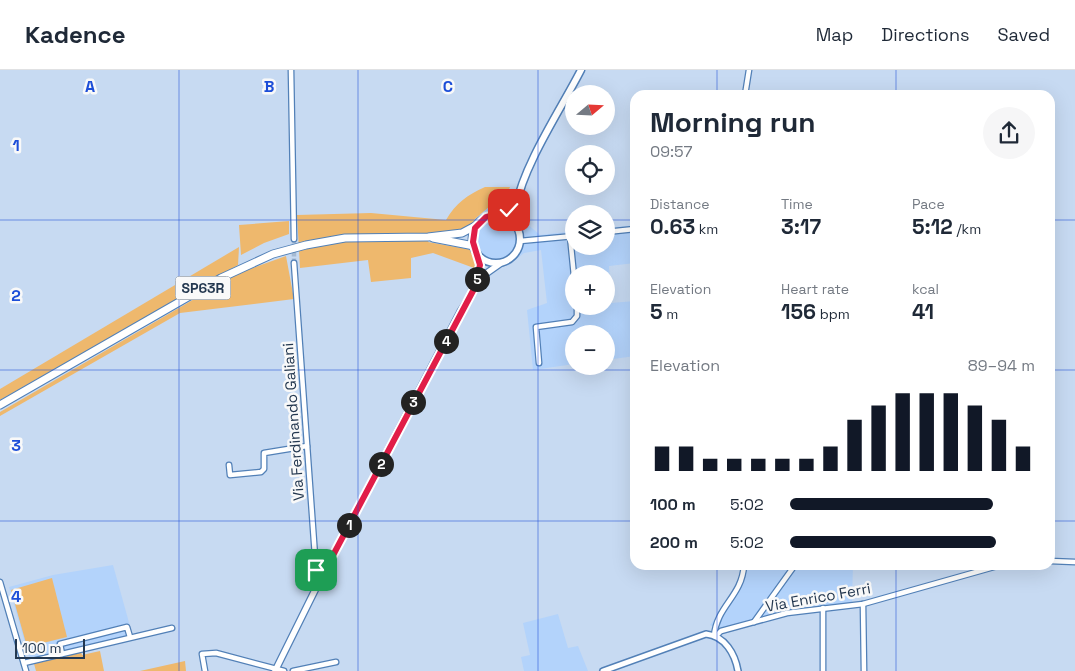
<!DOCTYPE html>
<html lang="en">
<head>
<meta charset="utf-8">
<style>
  body { margin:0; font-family:"Space Grotesk",sans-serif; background:#f6f6f7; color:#1f2937; height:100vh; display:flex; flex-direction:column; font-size:19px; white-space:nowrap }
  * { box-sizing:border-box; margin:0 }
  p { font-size:16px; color:#747a83 }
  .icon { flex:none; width:28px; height:28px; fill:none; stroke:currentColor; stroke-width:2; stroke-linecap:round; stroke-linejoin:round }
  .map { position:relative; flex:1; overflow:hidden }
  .side { position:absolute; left:630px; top:20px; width:425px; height:480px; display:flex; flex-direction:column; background:#fff; border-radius:15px; box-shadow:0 5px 20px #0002 }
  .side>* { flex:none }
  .needle { width:32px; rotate:71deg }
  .fabs { position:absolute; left:565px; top:15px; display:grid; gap:10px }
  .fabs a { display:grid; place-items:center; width:50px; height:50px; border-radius:50%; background:#fff; box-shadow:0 5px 20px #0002; font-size:25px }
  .scale { position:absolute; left:15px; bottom:12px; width:70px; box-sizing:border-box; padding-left:5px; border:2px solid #243850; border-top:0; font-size:14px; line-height:18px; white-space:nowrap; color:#243850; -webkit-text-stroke:4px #f9f9f9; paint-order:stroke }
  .pin { position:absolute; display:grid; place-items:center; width:42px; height:42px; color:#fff; margin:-21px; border-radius:10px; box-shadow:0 2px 8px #0006 }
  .km { position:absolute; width:25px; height:25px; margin:-12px; border-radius:50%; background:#222; color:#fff; font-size:14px; line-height:25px; text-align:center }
  .round { display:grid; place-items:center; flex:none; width:52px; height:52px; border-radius:26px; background:#f6f6f7 }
  .overview { display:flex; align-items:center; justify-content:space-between; height:85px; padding:0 20px }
  h1 { font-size:28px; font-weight:600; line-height:38px }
  .stats { display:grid; grid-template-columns:repeat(3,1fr); gap:8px; height:85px; padding:5px 20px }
  .stats div { display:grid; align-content:center }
  .stats b { font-size:21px; font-weight:600 }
  .stats small { font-size:14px; font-weight:400 }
  .stats p { font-size:14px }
  .chart { height:140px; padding:10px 20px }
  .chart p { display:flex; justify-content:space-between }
  .chart svg { width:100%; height:90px; margin-top:5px; stroke:#111827; stroke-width:6 }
  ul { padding:0 20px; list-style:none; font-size:16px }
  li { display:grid; grid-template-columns:80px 60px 1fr; align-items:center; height:38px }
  li i { height:12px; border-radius:6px; background:#111827 }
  header { display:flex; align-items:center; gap:30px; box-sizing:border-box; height:70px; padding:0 25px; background:#fff; border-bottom:1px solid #e0e1e3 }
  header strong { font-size:24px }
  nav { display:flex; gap:28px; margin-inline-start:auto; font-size:18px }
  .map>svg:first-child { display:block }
  .built { fill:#b3d3fb; fill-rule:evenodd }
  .green { fill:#eeb86d }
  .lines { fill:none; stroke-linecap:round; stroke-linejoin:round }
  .minor-tunnel { stroke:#a6bad2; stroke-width:4.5; stroke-dasharray:4.5 2; stroke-linecap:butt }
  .minor-casing { stroke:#5280b7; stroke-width:7 }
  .tertiary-casing { stroke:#5280b7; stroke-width:8 }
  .secondary-casing { stroke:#5280b7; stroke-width:8 }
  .primary-casing { stroke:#5280b7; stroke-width:9 }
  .trunk-casing { stroke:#5280b7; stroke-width:9 }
  .minor { stroke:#fff; stroke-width:4.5 }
  .tertiary { stroke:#fff; stroke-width:5 }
  .secondary { stroke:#fff; stroke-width:5.5 }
  .primary { stroke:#fff; stroke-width:6 }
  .trunk { stroke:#fff; stroke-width:7 }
  .route-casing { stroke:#fff; stroke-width:10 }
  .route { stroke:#e11d48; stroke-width:6 }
  .grid { fill:none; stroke:#1d4ed8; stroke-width:1; stroke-opacity:0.55 }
  .labels { text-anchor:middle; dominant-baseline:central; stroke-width:5; stroke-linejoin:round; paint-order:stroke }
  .shield { fill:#f9f9f9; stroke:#647283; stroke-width:1 }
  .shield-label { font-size:14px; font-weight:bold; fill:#243850 }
  .street-label { font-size:15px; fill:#243850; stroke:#f9f9f9 }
  .grid-label { font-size:16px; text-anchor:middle; font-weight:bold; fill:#1d4ed8; stroke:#f9f9f9; stroke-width:5; stroke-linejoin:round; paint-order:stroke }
</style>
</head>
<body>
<header>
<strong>Kadence</strong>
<nav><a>Map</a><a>Directions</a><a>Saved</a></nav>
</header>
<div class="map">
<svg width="1075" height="601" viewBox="0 0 1075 601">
  <rect width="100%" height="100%" fill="#c7daf2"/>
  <g class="built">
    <path d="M520,116L528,122L524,140L526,153L540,165L574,161V176H606V158L635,155V193L609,196L611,233L635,231V286L606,290V264H574V294L533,300L527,240L547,233L541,180L524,183L509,195L496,198L477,191L469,166L475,149L490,136H507ZM574,204H606V236H574Z"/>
    <polygon points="113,495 133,567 30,591 9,517 53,505"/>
    <polygon points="745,495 853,495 852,533 807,537 777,542 719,560 710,555 733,525"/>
    <polygon points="558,544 568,578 578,576 588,601 524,601 521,587 530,585 523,553"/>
  </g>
  <g class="green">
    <path d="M485,117H510L502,136H490L475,149L472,156L460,160L429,163L428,172L473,180L477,191L474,198L433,183L411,188V208L371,212L368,190L300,198L297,145L371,143L446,150C456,133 467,125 485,117Z"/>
    <polygon points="289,151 289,164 264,173 241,185 239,155"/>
    <polygon points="239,177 238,195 0,330 0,319"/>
    <polygon points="286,186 294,229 180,243 0,346 0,342 239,203"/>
    <polygon points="52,508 67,567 27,577 11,520"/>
    <polygon points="80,579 82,585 100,581 104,601 36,601 33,590"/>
    <polygon points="185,591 186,601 140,601"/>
  </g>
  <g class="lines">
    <polyline class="minor-tunnel" points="294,169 294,193"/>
    <defs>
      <g id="minor">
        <polyline points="291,0 294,169"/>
        <polyline points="745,25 749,0"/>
        <polyline points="606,162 635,159"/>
        <polyline points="570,166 574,206"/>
        <polyline points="520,171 574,166"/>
        <polyline points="294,193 316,500 321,508"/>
        <polyline points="539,293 536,257 572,252 577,246 577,236"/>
        <polyline points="229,395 230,405 261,402 264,399 264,383 307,376"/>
        <polyline points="1050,491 1075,492"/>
        <polyline points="0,512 26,601"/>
        <polyline points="863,534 864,601"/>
        <polyline points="754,552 795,495"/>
        <path d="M714,566C717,535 742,527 744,495"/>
        <polyline points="716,566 721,561 787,543 863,534 1001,495"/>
        <polyline points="62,584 60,574 127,557 130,567"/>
        <polyline points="24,593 172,558"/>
        <polyline points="205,601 202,584 216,583 284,601"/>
        <polyline points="293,601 336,592"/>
        <polyline points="823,601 823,538"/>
      </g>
      <path id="tertiary" d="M603,601L706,564C725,566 735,584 738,601"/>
      <g id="secondary">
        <polyline points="476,212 480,195 478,184"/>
        <polyline points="275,601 321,508 460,242 484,205 501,193"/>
      </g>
      <g id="primary">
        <polyline points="498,145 509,140 515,131"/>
        <circle cx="496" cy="169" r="24"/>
        <path d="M518,159C516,151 514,144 516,136C524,94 561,39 581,0"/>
      </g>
      <g id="trunk">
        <polyline points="433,168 474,176"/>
        <polyline points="0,335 221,208 273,184 306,175 345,168 428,167 462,163 477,155"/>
      </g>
    </defs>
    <use href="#minor" class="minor-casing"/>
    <use href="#tertiary" class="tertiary-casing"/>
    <use href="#secondary" class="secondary-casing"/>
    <use href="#primary" class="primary-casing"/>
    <use href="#trunk" class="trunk-casing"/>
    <use href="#minor" class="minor"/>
    <use href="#tertiary" class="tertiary"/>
    <use href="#secondary" class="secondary"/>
    <use href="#primary" class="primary"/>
    <use href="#trunk" class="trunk"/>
  </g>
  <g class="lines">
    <defs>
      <polyline id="route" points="316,500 321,508 474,219 480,195 473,172 475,158 486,147 509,140"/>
    </defs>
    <use href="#route" class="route-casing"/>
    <use href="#route" class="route"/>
  </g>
  <path class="grid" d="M179,0V601M358,0V601M538,0V601M717,0V25M896,0V25M0,150H574M606,150H635M1050,150H1075M0,300H635M1050,300H1075M0,451H635M1050,451H1075M717,495V601M896,495V601"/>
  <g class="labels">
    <rect class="shield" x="175.5" y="206.5" width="55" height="23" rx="4"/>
    <g class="shield-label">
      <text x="203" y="218">SP63R</text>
    </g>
    <g class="street-label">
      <text transform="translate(293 352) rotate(-94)">Via Ferdinando Galiani</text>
      <text transform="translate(818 527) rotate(-10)">Via Enrico Ferri</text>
    </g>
  </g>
  <g class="grid-label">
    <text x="90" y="22">A</text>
    <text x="269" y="22">B</text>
    <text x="448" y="22">C</text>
    <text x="16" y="81">1</text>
    <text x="16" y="231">2</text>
    <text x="16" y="381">3</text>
    <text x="16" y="532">4</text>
  </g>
</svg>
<div class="fabs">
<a><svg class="needle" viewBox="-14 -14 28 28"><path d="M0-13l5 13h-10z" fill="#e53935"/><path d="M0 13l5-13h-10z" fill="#747a83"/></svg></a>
<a><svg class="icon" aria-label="locate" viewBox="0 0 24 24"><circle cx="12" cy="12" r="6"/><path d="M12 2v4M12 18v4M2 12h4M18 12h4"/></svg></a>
<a><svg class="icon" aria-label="layers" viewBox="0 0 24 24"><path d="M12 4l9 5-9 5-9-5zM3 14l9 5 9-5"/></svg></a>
<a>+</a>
<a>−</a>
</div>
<div class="scale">100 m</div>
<div class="pin" style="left:316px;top:500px;background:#1e9e55"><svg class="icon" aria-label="arrive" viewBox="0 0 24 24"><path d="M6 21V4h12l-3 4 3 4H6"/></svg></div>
<div class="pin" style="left:509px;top:140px;background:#d93025"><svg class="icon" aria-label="check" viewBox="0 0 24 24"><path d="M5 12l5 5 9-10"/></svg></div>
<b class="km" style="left:349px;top:455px">1</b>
<b class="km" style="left:381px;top:394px">2</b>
<b class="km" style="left:413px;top:332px">3</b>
<b class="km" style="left:446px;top:271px">4</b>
<b class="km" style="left:477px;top:209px">5</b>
<section class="side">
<div class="overview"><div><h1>Morning run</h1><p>09:57</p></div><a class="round"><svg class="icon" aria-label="share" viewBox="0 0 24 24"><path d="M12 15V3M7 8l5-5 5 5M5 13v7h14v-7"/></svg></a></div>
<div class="stats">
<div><p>Distance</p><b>0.63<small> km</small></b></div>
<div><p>Time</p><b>3:17</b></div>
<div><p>Pace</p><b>5:12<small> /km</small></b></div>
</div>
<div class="stats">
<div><p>Elevation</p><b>5<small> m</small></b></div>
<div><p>Heart rate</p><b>156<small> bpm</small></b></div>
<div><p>kcal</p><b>41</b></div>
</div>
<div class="chart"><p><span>Elevation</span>89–94 m</p>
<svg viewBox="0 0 160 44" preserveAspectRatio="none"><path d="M5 44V32M15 44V32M25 44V38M35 44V38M45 44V38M55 44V38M65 44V38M75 44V32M85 44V19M95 44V12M105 44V6M115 44V6M125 44V6M135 44V12M145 44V19M155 44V32"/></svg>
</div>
<ul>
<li><b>100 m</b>5:02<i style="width:83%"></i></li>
<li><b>200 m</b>5:02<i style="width:84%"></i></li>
</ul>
</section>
</div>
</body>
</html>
